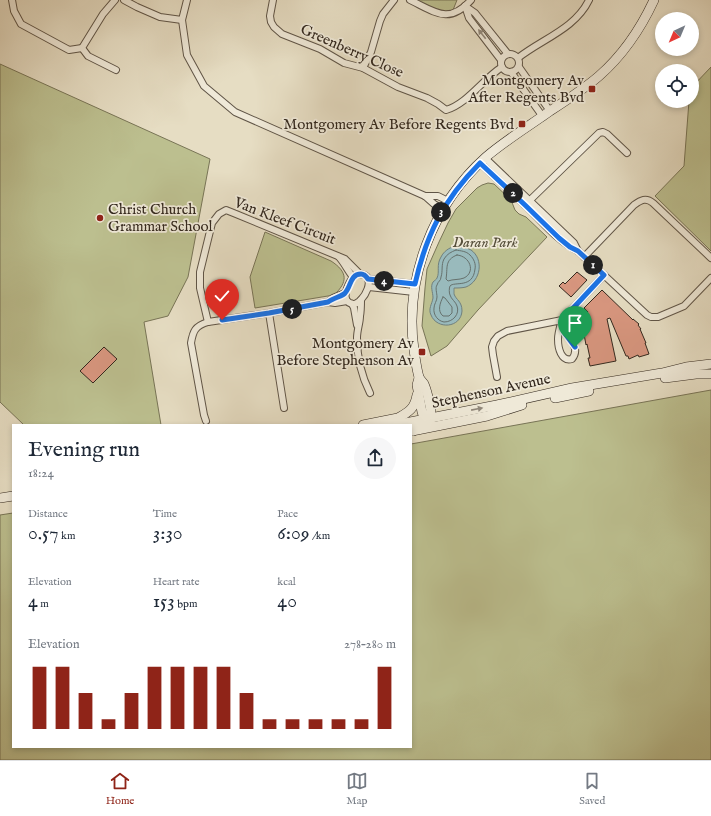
<!DOCTYPE html>
<html lang="en">
<head>
<meta charset="utf-8">
<style>
  body { margin:0; font-family:"IM FELL English",serif; background:#f6f6f7; color:#1f2937; height:100vh; display:flex; flex-direction:column; font-size:15px; white-space:nowrap }
  * { box-sizing:border-box; margin:0 }
  p { font-size:13px; color:#747a83 }
  .icon { flex:none; width:22px; height:22px; fill:none; stroke:currentColor; stroke-width:2; stroke-linecap:round; stroke-linejoin:round }
  .map { position:relative; flex:1; overflow:hidden }
  .drawer { position:absolute; left:12px; top:424px; width:400px; height:324px; display:flex; flex-direction:column; background:#fff; border-radius:0px; box-shadow:0 2px 6px #0003 }
  .drawer>* { flex:none }
  .needle { width:26px; rotate:224deg }
  .controls { position:absolute; left:655px; top:12px; display:grid; gap:8px }
  .controls a { display:grid; place-items:center; width:44px; height:44px; border-radius:50%; background:#fff; box-shadow:0 2px 6px #0003; font-size:20px }
  .pin { position:absolute; display:grid; place-items:center; width:34px; height:34px; color:#fff; margin:-41px -17px; border-radius:50% 50% 50% 0; rotate:-45deg; box-shadow:0 0 4px #0007 }
  .pin .icon { rotate:45deg }
  .km { position:absolute; width:20px; height:20px; margin:-10px; border-radius:50%; background:#222; color:#fff; font-size:11px; line-height:20px; text-align:center }
  .round { display:grid; place-items:center; flex:none; width:42px; height:42px; border-radius:21px; background:#f6f6f7 }
  .summary { display:flex; align-items:center; justify-content:space-between; height:68px; padding:0 16px }
  h1 { font-size:22px; font-weight:600; line-height:30px }
  .figures { display:grid; grid-template-columns:repeat(3,1fr); gap:6px; height:68px; padding:4px 16px }
  .figures div { display:grid; align-content:center }
  .figures b { font-size:20px; font-weight:600 }
  .figures small { font-size:11px; font-weight:400 }
  .figures p { font-size:11px }
  .chart { height:112px; padding:8px 16px }
  .chart p { display:flex; justify-content:space-between }
  .chart svg { width:100%; height:72px; margin-top:4px; stroke:#8f2418; stroke-width:6 }
  .tab-bar { display:flex; justify-content:space-around; align-items:center; height:56px; border-top:1px solid #e0e1e3; background:#fff; font-size:11px; color:#747a83 }
  .tab-bar a { display:grid; justify-items:center; gap:2px }
  .tab-bar .active { color:#8f2418 }
  .map>svg:first-child { display:block }
  .green { fill:#bcbf8f; stroke:#787456 }
  .water { fill:#99babc; stroke:#70807d }
  .lines { fill:none; stroke-linecap:round; stroke-linejoin:round }
  .shore { stroke:#66716d; stroke-width:1 }
  .building { fill:#d99780; stroke:#33281e }
  .street-casing { stroke:#605547; stroke-width:8 }
  .secondary-casing { stroke:#33281e; stroke-width:10 }
  .street { stroke:#efe9d8; stroke-width:6 }
  .secondary { stroke:#efe9d8; stroke-width:9 }
  .oneway { fill:#91887b }
  .route-casing { stroke:#fff; stroke-width:8 }
  .route { stroke:#1a73e8; stroke-width:5 }
  .poi-dot { fill:#8f2418; stroke:#efe9d8; stroke-width:1.5 }
  .labels { text-anchor:middle; dominant-baseline:central; stroke-width:3.5; stroke-linejoin:round; paint-order:stroke }
  .street-label { font-size:15px; fill:#33281e; stroke:#efe9d8 }
  .poi-label { font-size:15px; fill:#33281e; stroke:#efe9d8; text-anchor:end }
  .park-label { font-size:15px; font-style:italic; fill:#554e3a; stroke:#efe9d8 }
</style>
</head>
<body>
<div class="map">
<svg width="711" height="760" viewBox="0 0 711 760">
  <rect width="100%" height="100%" fill="#e6ddc3"/>
  <filter id="stains"><feTurbulence type="fractalNoise" baseFrequency=".005" numOctaves="4"/><feColorMatrix values="0 0 0 0 .2 0 0 0 0 .09 0 0 0 0 .02 0 0 0 .5 -.17"/></filter>
  <radialGradient id="worn" r=".72"><stop offset=".6" stop-color="#630" stop-opacity="0"/><stop offset="1" stop-color="#630" stop-opacity=".3"/></radialGradient>
  <g class="green">
    <path d="M416,0H457L453,10C441,15 427,5 416,0Z"/>
    <polygon points="0,64 210,159 188,277 168,316 144,322 161,425 24,425 0,402"/>
    <polygon points="711,67 711,251 655,196 684,166 689,101 692,101 692,87"/>
    <polygon points="488,183 494,184 511,200 515,210 519,214 526,217 547,237 478,310 447,346 431,356 422,326 425,288 427,269 439,242 448,223 456,209 477,188 482,185"/>
    <path d="M265,232L331,261C348,272 348,282 334,295L255,308L250,277Z"/>
    <polygon points="711,390 711,760 0,760 0,515 13,513 13,747 411,747 411,444"/>
  </g>
  <path class="water" d="M455,246C461,247 466,247 471,250C484,259 481,281 466,287C462,288 458,288 454,288C454,289 454,294 454,294C456,300 462,301 462,311C461,328 437,330 431,315C428,309 432,304 433,298C433,292 430,287 433,282C434,281 437,279 437,278C440,272 436,265 441,257C444,251 449,248 455,246Z"/>
  <g class="lines">
    <g class="shore">
      <path d="M456,250C461,251 466,251 470,255C474,259 476,264 475,269C473,289 454,281 450,286C449,288 449,293 450,295C451,299 456,302 457,306C460,314 453,322 444,322C438,321 433,315 434,308C434,304 437,301 437,297C437,293 435,288 437,285C438,281 441,281 441,277C443,271 441,265 444,259C447,254 451,252 456,250Z"/>
      <path d="M457,255C470,256 476,272 464,278C459,280 453,279 448,281L446,279C448,268 444,260 457,255Z"/>
      <path d="M443,297L445,298L452,307V313L449,316H443C437,311 440,303 443,297Z"/>
    </g>
  </g>
  <g class="building">
    <polygon points="577,272 587,280 571,297 559,286 563,282 565,284"/>
    <polygon points="602,290 633,320 633,319 639,324 638,325 641,329 640,329 646,343 645,343 649,354 639,357 638,355 629,359 628,356 626,356 610,318 607,319 616,361 590,366 588,358 590,358 587,344 586,345 584,334 581,336 580,334 579,334 575,325 580,321 578,316 588,312 584,308"/>
    <polygon points="104,347 117,359 93,383 80,371"/>
  </g>
  <g class="lines">
    <defs>
      <g id="street">
        <polyline points="12,0 14,11 21,24 69,50 82,48"/>
        <polyline points="115,0 103,14 82,48 88,56 116,70"/>
        <polyline points="124,0 137,7 160,17 182,20"/>
        <polyline points="187,0 182,20 187,55 204,86 235,112 425,196 434,204 443,209"/>
        <path d="M273,0L270,16L271,22L274,27L282,34L320,49L344,63L363,68L398,87L427,98L438,104L446,110C467,104 483,79 502,67"/>
        <path d="M410,0C435,12 449,25 471,0"/>
        <polyline points="465,6 469,18 501,60"/>
        <polyline points="465,6 475,13 508,54"/>
        <circle cx="510" cy="63" r="9"/>
        <path d="M518,58C542,39 575,29 589,0"/>
        <polyline points="519,67 550,111"/>
        <polyline points="363,68 371,52 380,21 383,14 394,0"/>
        <polyline points="511,72 543,117"/>
        <polyline points="485,158 574,243 578,251 647,315 651,317 658,317 684,306 711,278"/>
        <path d="M480,163C495,177 510,191 525,205C542,221 557,241 578,251"/>
        <polyline points="425,196 438,196 448,201"/>
        <polyline points="525,205 599,133 603,132 607,134 627,153"/>
        <path d="M339,257C345,264 348,271 353,277"/>
        <path d="M584,257L634,205C641,200 646,197 653,203L711,258"/>
        <path d="M358,274C380,273 363,305 353,304C339,302 348,284 353,277C355,275 356,275 358,274Z"/>
        <polyline points="368,279 415,284"/>
        <polyline points="369,287 414,292"/>
        <path d="M361,300C361,305 361,311 360,316C360,323 357,330 357,338C357,356 362,377 370,393"/>
        <polyline points="347,301 335,303 328,302 269,313 208,322 200,288 200,272 212,223 219,214 226,210 236,214 345,259 360,274"/>
        <polyline points="328,302 333,298 345,293"/>
        <polyline points="352,304 354,308 357,325"/>
        <polyline points="269,313 284,408"/>
        <path d="M497,377L493,355L492,347L494,341L498,336L507,331L562,320C560,327 558,333 558,339C558,348 561,362 572,359C580,349 571,341 566,333C563,329 563,325 562,320L604,275"/>
        <path d="M206,421L204,415L191,343C193,331 195,326 208,322"/>
      </g>
      <g id="secondary">
        <polyline points="419,378 417,385 422,412 425,420 430,421"/>
        <polyline points="665,378 696,374 711,374"/>
        <polyline points="555,398 589,391"/>
        <path d="M363,425L398,418C409,412 415,408 417,395"/>
        <polyline points="395,425 497,405 572,388 662,373 686,367 711,364"/>
        <polyline points="412,431 487,416 522,405"/>
        <path d="M413,431L425,420L431,411C429,402 428,393 424,384C423,382 420,380 419,377C417,371 415,357 414,350C404,279 433,204 486,157C506,140 529,126 550,111C567,100 584,89 599,76C623,55 641,28 654,0"/>
        <polyline points="0,498 13,496"/>
      </g>
    </defs>
    <use href="#street" class="street-casing"/>
    <use href="#secondary" class="secondary-casing"/>
    <use href="#street" class="street"/>
    <use href="#secondary" class="secondary"/>
  </g>
  <defs><path id="oneway-solid" d="M-6-.8H1V-3.2L6.5 0L1 3.2V.8H-6Z"/></defs>
  <g class="oneway">
    <use href="#oneway-solid" transform="translate(482 34) rotate(-128)"/>
    <use href="#oneway-solid" transform="translate(477 409) rotate(-11)"/>
  </g>
  <g class="lines">
    <defs>
      <path id="route" d="M222,320L269,313L328,302C333,298 343,296 345,293C351,287 350,274 361,274C364,274 366,276 368,279L415,284C426,235 444,199 480,163L525,205L559,238L570,247L578,251L604,275L562,320L564,332L575,347"/>
    </defs>
    <use href="#route" class="route-casing"/>
    <use href="#route" class="route"/>
  </g>
  <g class="poi-dot">
    <rect x="588" y="85" width="8" height="8" rx="2"/>
    <rect x="518" y="120" width="8" height="8" rx="2"/>
    <circle cx="100" cy="218" r="4"/>
    <rect x="418" y="348" width="8" height="8" rx="2"/>
  </g>
  <g class="labels">
    <g class="street-label">
      <text transform="translate(352 51) rotate(24)">Greenberry Close</text>
      <text transform="translate(285 221) rotate(21)">Van Kleef Circuit</text>
      <text transform="translate(491 391) rotate(-12)">Stephenson Avenue</text>
    </g>
    <g class="poi-label">
      <text x="584" y="80">Montgomery Av<tspan x="584" dy="17">After Regents Bvd</tspan></text>
      <text x="514" y="124">Montgomery Av Before Regents Bvd</text>
      <text x="108" y="209" text-anchor="start">Christ Church<tspan x="108" dy="17">Grammar School</tspan></text>
      <text x="414" y="343">Montgomery Av<tspan x="414" dy="17">Before Stephenson Av</tspan></text>
    </g>
    <g class="park-label">
      <text x="485" y="242">Daran Park</text>
    </g>
  </g>
  <rect width="100%" height="100%" filter="url(#stains)"/>
  <rect width="100%" height="100%" fill="url(#worn)"/>
</svg>
<div class="controls">
<a><svg class="needle" viewBox="-14 -14 28 28"><path d="M0-13l5 13h-10z" fill="#e53935"/><path d="M0 13l5-13h-10z" fill="#747a83"/></svg></a>
<a><svg class="icon" aria-label="locate" viewBox="0 0 24 24"><circle cx="12" cy="12" r="6"/><path d="M12 2v4M12 18v4M2 12h4M18 12h4"/></svg></a>
</div>
<div class="pin" style="left:575px;top:347px;background:#1e9e55"><svg class="icon" aria-label="arrive" viewBox="0 0 24 24"><path d="M6 21V4h12l-3 4 3 4H6"/></svg></div>
<div class="pin" style="left:222px;top:320px;background:#d93025"><svg class="icon" aria-label="check" viewBox="0 0 24 24"><path d="M5 12l5 5 9-10"/></svg></div>
<b class="km" style="left:593px;top:265px">1</b>
<b class="km" style="left:513px;top:193px">2</b>
<b class="km" style="left:441px;top:212px">3</b>
<b class="km" style="left:384px;top:281px">4</b>
<b class="km" style="left:292px;top:309px">5</b>
<section class="drawer">
<div class="summary"><div><h1>Evening run</h1><p>18:24</p></div><a class="round"><svg class="icon" aria-label="share" viewBox="0 0 24 24"><path d="M12 15V3M7 8l5-5 5 5M5 13v7h14v-7"/></svg></a></div>
<div class="figures">
<div><p>Distance</p><b>0.57<small> km</small></b></div>
<div><p>Time</p><b>3:30</b></div>
<div><p>Pace</p><b>6:09<small> /km</small></b></div>
</div>
<div class="figures">
<div><p>Elevation</p><b>4<small> m</small></b></div>
<div><p>Heart rate</p><b>153<small> bpm</small></b></div>
<div><p>kcal</p><b>40</b></div>
</div>
<div class="chart"><p><span>Elevation</span>278–280 m</p>
<svg viewBox="0 0 160 44" preserveAspectRatio="none"><path d="M5 44V6M15 44V6M25 44V22M35 44V38M45 44V22M55 44V6M65 44V6M75 44V6M85 44V6M95 44V22M105 44V38M115 44V38M125 44V38M135 44V38M145 44V38M155 44V6"/></svg>
</div>
</section>
</div>
<nav class="tab-bar">
<a class="active"><svg class="icon" aria-label="home" viewBox="0 0 24 24"><path d="M3 11l9-7 9 7M6 9v11h12V9"/></svg>Home</a>
<a><svg class="icon" aria-label="map" viewBox="0 0 24 24"><path d="M3 6l6-2 6 2 6-2v14l-6 2-6-2-6 2zM9 4v14M15 6v14"/></svg>Map</a>
<a><svg class="icon" aria-label="saved" viewBox="0 0 24 24"><path d="M7 4h10v16l-5-4-5 4z"/></svg>Saved</a>
</nav>
</body>
</html>
